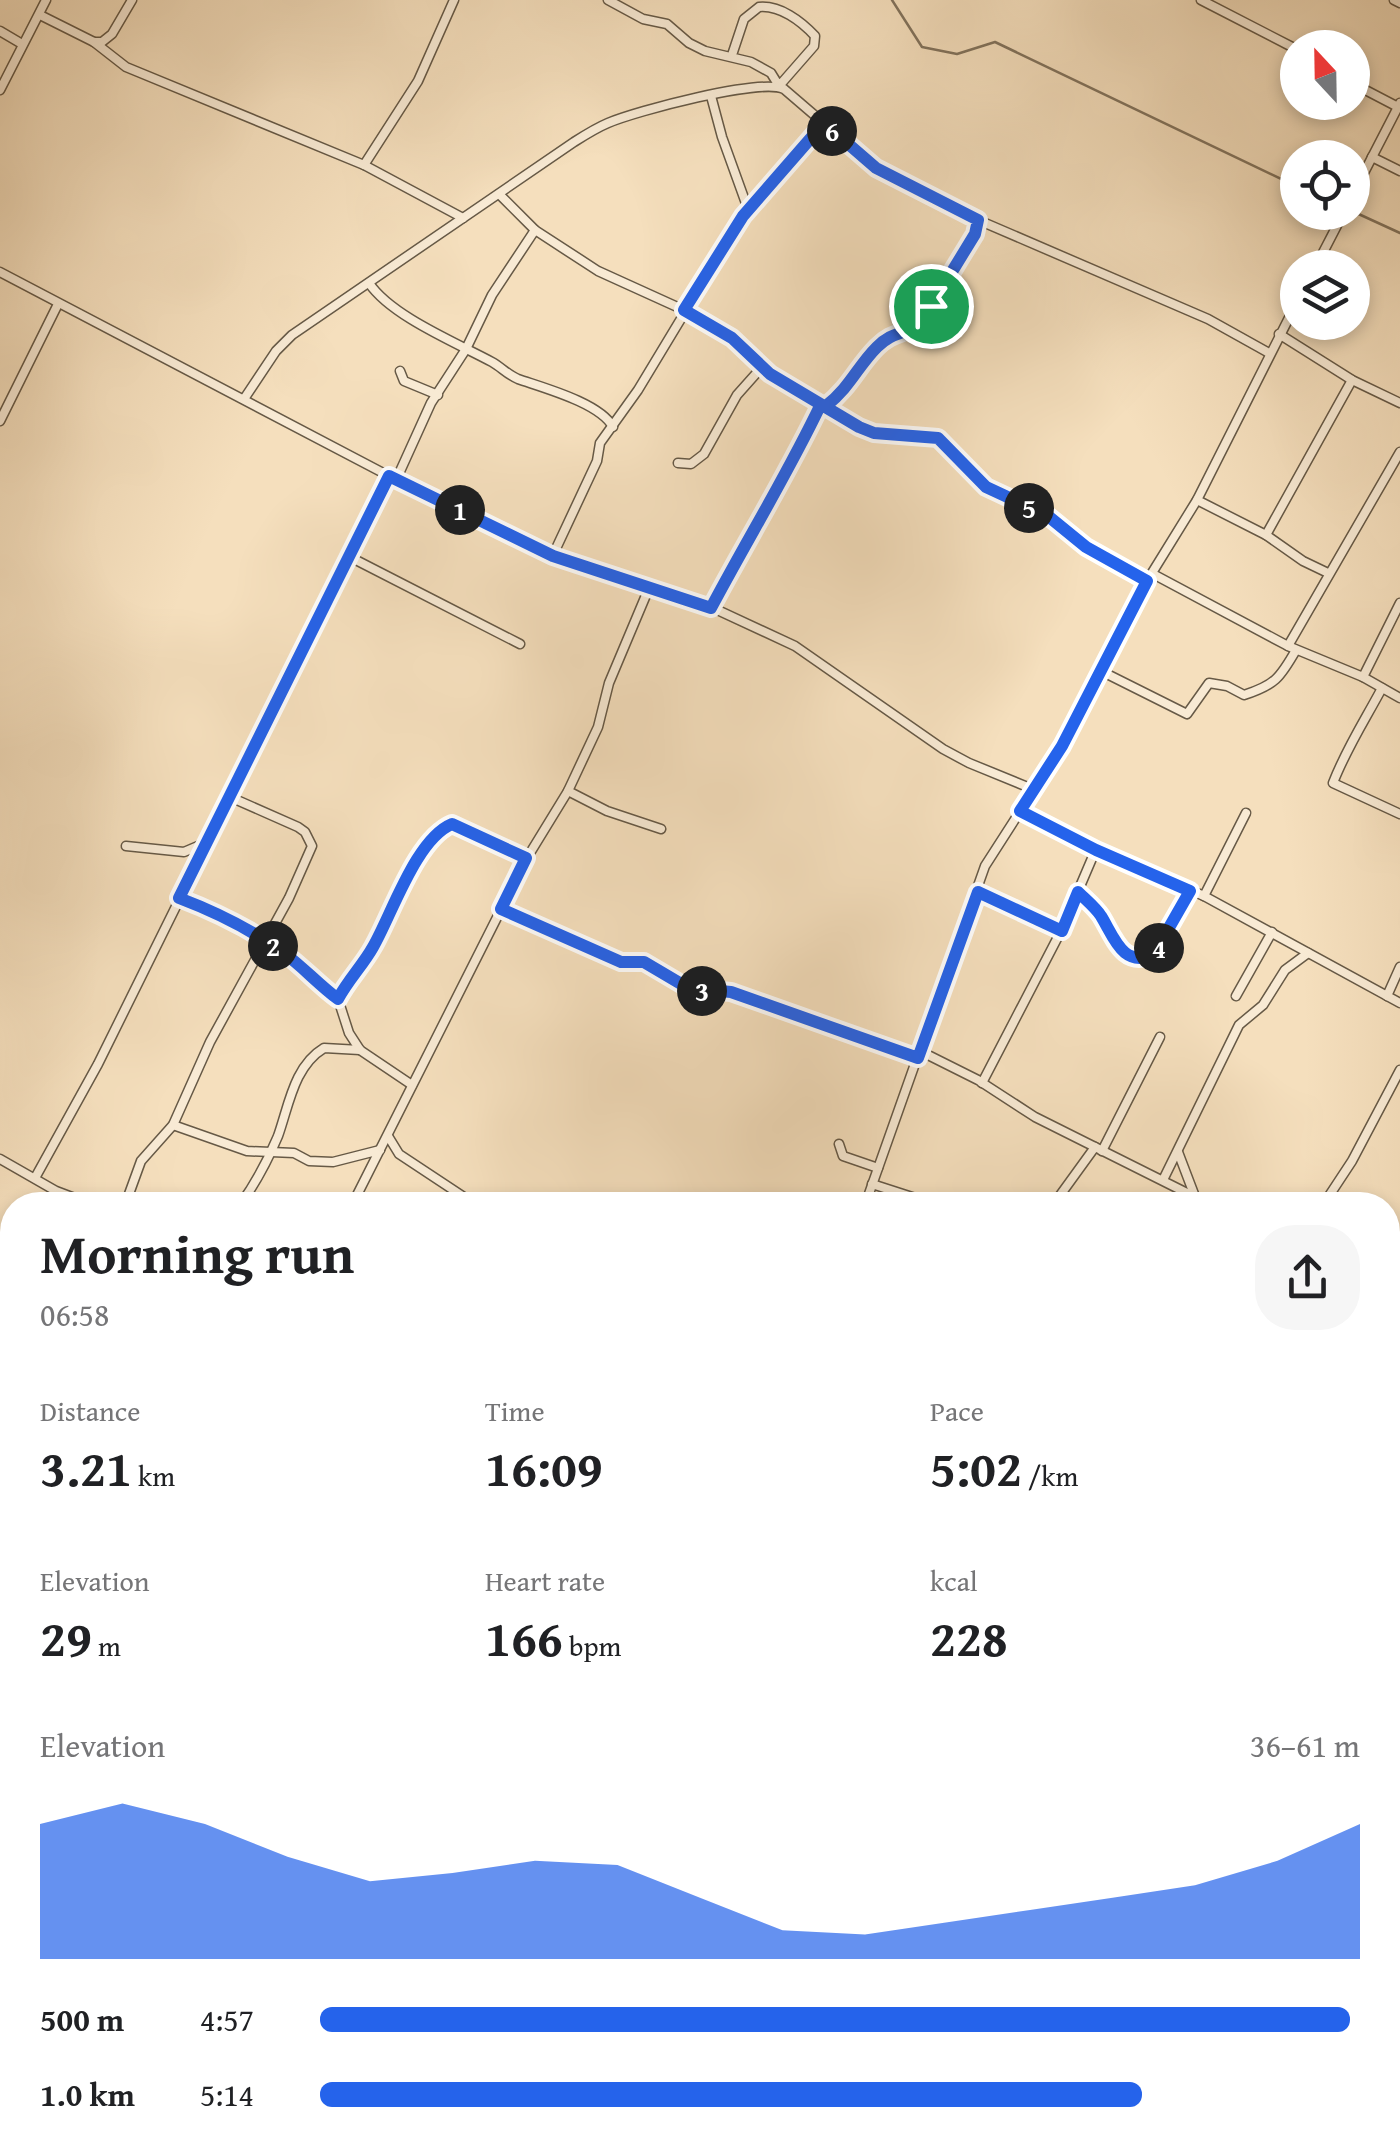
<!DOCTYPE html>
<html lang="en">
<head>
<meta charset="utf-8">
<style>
  body { margin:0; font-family:"Gentium Book Plus",serif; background:#f6f6f6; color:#202124; height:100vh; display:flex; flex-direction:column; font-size:38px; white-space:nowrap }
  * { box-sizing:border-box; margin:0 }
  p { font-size:32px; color:#757577 }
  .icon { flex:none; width:55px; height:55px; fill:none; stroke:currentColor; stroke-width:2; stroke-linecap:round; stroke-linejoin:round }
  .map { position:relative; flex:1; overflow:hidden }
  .side { position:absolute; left:0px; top:1192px; width:1400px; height:962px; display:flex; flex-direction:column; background:#fff; border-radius:40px 40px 0 0; box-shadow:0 5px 15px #0003 }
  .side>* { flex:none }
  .needle { width:65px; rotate:338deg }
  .fabs { position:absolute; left:1280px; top:30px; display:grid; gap:20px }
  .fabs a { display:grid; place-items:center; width:90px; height:90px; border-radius:50%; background:#fff; box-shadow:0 5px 15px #0003; font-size:50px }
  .pin { position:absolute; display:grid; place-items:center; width:85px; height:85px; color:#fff; margin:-42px; border:5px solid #fff; border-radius:50%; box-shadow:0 2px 10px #0007 }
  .km { position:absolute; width:50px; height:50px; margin:-25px; border-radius:50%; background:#222; color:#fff; font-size:28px; line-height:50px; text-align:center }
  .round { display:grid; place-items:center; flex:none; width:105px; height:105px; border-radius:40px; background:#f6f6f6 }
  .summary { display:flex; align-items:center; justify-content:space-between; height:170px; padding:0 40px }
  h1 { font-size:55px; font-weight:700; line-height:75px }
  .metrics { display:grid; grid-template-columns:repeat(3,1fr); gap:15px; height:170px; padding:10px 40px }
  .metrics div { display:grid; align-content:center }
  .metrics b { font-size:50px; font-weight:700 }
  .metrics small { font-size:28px; font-weight:400 }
  .metrics p { font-size:28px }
  .chart { height:280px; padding:20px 40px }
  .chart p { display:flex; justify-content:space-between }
  .chart svg { width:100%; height:180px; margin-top:10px; fill:#2563eb; opacity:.7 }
  ul { padding:0 40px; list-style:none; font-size:32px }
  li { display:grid; grid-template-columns:160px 120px 1fr; align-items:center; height:75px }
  li i { height:25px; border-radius:12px; background:#2563eb }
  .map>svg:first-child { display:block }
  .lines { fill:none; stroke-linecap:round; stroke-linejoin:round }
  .stream { stroke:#82735d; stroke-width:2.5 }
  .minor-casing { stroke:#665946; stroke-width:11 }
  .minor { stroke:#f8ead4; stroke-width:8 }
  .rail { stroke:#372c1e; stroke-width:2.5; stroke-dasharray:18 18; stroke-linecap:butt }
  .route-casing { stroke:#fff; stroke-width:20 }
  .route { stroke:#2563eb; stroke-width:12 }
</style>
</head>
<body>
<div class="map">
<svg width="1400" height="2154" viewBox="0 0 1400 2154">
  <rect width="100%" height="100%" fill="#f5dfbd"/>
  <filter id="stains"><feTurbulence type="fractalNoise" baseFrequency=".002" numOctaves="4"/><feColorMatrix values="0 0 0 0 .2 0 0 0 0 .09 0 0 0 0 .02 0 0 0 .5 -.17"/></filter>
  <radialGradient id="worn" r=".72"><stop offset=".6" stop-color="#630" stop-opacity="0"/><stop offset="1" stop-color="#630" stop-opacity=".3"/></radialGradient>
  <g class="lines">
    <g class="stream">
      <polyline points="892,0 922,47 957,54 995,42 1298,187"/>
      <polyline points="1352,211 1400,233"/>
    </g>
    <defs>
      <g id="minor">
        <path d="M608,0L643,19L667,24L689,43L705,51L751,62L771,73L779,86L814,46L815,36C801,21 780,5 759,7L744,19L732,55"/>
        <polyline points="1201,0 1298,50"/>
        <polyline points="1394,0 1400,3"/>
        <polyline points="40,15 94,42 102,42 112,34 132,0"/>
        <polyline points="0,31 22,44"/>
        <polyline points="94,42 126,67 364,165 418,81 454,0"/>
        <polyline points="1352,83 1398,107"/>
        <polyline points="0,90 46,0"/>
        <polyline points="711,96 722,137 748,209"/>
        <polyline points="1372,157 1400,171"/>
        <polyline points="364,165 463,218"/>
        <polyline points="499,194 535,230 598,271 706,320 746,348 770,374 820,406 874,433 938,439 987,487 1047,516 1086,547 1147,581"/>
        <polyline points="1352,196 1400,103"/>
        <polyline points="1315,268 1344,212"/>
        <polyline points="0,272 389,476 553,555 711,607 795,646 943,749 969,763 1035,790"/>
        <path d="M369,283C391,316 457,343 492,362C501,367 508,375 518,379C544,388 600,403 613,427"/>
        <polyline points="1279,334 1352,380 1400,403"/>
        <polyline points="400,371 404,381 438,395"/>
        <path d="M244,399L276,351L292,335L574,142C585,135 596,128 608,123C636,111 760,78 784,89L876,168L978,220L1208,319L1269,353"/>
        <polyline points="825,407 844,391 878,346 919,326 975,234 978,220"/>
        <polyline points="0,421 58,304"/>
        <polyline points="678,463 691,464 704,454 737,395 762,367"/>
        <polyline points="397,478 431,403 466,349 492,295 535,230"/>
        <polyline points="1197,500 1266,535 1352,380"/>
        <polyline points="1266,535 1303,561 1328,573"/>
        <polyline points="553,555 597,461 600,443 638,390 743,216 824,123"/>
        <polyline points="350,557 520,644"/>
        <polyline points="1153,574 1288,646 1363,677 1400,698"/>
        <path d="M711,607C747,540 787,475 820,406"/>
        <polyline points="1288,646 1400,452"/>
        <path d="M1101,671L1187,714L1209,683L1227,686L1244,695C1275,685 1280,678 1296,650"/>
        <polyline points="1363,677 1400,603"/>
        <path d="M1382,688C1365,720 1346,749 1333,783L1400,814"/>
        <polyline points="568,791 607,811 661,829"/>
        <polyline points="1020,811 1096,849 1204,896 1400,1003"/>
        <polyline points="126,846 184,852 205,843"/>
        <polyline points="977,892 1061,931"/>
        <path d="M1078,892C1085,899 1093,906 1100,915C1112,932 1134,985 1160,947C1171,929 1179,909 1190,891"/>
        <polyline points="1204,896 1246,813"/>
        <polyline points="179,898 215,912 287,955 338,999 349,1033 360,1050 412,1085"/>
        <polyline points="501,909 621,962 644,962 688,988 731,992 919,1058"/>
        <polyline points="1236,996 1272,932"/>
        <polyline points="1387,996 1400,967"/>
        <path d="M338,999C348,980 363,966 373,947C391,916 419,837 452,824L461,826L527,858"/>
        <polyline points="922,1052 978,1080 1035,1117 1211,1205"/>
        <polyline points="982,1083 1061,931 1096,849"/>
        <polyline points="173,1125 247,1151 294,1153 309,1161 333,1162 380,1150"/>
        <polyline points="388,1136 399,1154 470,1201"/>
        <polyline points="839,1144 843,1156 878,1168"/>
        <polyline points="1102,1151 1160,1037"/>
        <polyline points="1178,1152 1194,1194"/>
        <polyline points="0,1159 56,1191 93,1205"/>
        <polyline points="35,1178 98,1064 389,476"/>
        <polyline points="1163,1180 1239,1025 1263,1005 1285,970 1308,953"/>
        <polyline points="872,1184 937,1205"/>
        <polyline points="125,1205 141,1161 173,1125 210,1042 289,898 312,846 305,832 298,827 230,797"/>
        <path d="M240,1205C255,1184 268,1160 278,1136C289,1105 294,1066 324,1048L360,1050"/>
        <polyline points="352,1205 527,858 568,791 598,727 609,683 649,588"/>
        <polyline points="865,1205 985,866 1062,746 1147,581 1197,500 1298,300"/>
        <polyline points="1053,1205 1095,1147"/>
        <polyline points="1323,1205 1352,1161 1400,1070"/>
        <polyline points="1388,1390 1400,1372"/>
        <polyline points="1388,1556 1400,1532"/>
        <polyline points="1388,1614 1398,1594"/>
        <polyline points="1388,1808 1400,1752"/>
        <polyline points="1388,1892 1400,1898"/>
      </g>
    </defs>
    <use href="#minor" class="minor-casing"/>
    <use href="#minor" class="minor"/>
    <g class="rail">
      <polyline points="0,1554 12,1561"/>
      <polyline points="652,2142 656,2154"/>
    </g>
  </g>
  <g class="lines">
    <defs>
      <path id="route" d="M931,306C911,341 899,325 877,347C857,367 851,386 826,406H820C787,475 747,540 711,608L553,556L389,476L179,898C216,912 252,930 284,953C303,967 319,985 338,999C348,980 363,965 373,947C392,914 416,839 452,824L526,858L501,909L621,962H644L688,988L731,992L918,1058L978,892L1062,931L1078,892C1086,900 1095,907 1101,916C1114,937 1123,969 1154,954L1190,891L1096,850L1020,811L1062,746L1147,581L1086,547L1048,516L986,487L938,438L874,433L859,427L770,374L732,338L684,310L743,216L824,123L876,168L978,220L975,234L931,306"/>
    </defs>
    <use href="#route" class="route-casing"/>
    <use href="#route" class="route"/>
  </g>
  <rect width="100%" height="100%" filter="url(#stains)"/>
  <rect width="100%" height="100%" fill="url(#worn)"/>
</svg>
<div class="fabs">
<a><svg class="needle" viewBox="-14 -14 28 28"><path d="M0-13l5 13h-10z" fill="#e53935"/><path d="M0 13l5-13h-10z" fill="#757577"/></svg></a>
<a><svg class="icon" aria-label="locate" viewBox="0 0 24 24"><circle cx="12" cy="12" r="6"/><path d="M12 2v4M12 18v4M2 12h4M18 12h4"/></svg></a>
<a><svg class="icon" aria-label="layers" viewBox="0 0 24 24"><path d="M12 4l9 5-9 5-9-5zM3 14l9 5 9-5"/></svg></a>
</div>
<div class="pin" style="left:931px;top:306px;background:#1e9e55"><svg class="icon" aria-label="arrive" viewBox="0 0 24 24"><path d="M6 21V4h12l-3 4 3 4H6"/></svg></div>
<b class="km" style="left:460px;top:510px">1</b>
<b class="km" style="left:273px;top:946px">2</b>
<b class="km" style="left:702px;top:991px">3</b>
<b class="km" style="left:1159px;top:948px">4</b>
<b class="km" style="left:1029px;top:508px">5</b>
<b class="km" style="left:832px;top:131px">6</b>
<section class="side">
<div class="summary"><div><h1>Morning run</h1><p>06:58</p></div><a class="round"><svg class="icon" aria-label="share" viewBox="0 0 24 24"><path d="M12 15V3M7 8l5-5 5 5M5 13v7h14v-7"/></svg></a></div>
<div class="metrics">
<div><p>Distance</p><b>3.21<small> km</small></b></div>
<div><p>Time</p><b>16:09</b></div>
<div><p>Pace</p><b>5:02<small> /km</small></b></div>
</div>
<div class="metrics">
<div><p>Elevation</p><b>29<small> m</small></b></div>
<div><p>Heart rate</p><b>166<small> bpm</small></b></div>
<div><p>kcal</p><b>228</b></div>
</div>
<div class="chart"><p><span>Elevation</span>36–61 m</p>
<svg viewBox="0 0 160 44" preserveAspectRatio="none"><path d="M0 44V11L10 6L20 11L30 19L40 25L50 23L60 20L70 21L80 29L90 37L100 38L110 35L120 32L130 29L140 26L150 20L160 11V44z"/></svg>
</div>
<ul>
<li><b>500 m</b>4:57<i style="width:99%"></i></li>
<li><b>1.0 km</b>5:14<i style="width:79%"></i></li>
</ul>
</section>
</div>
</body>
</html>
